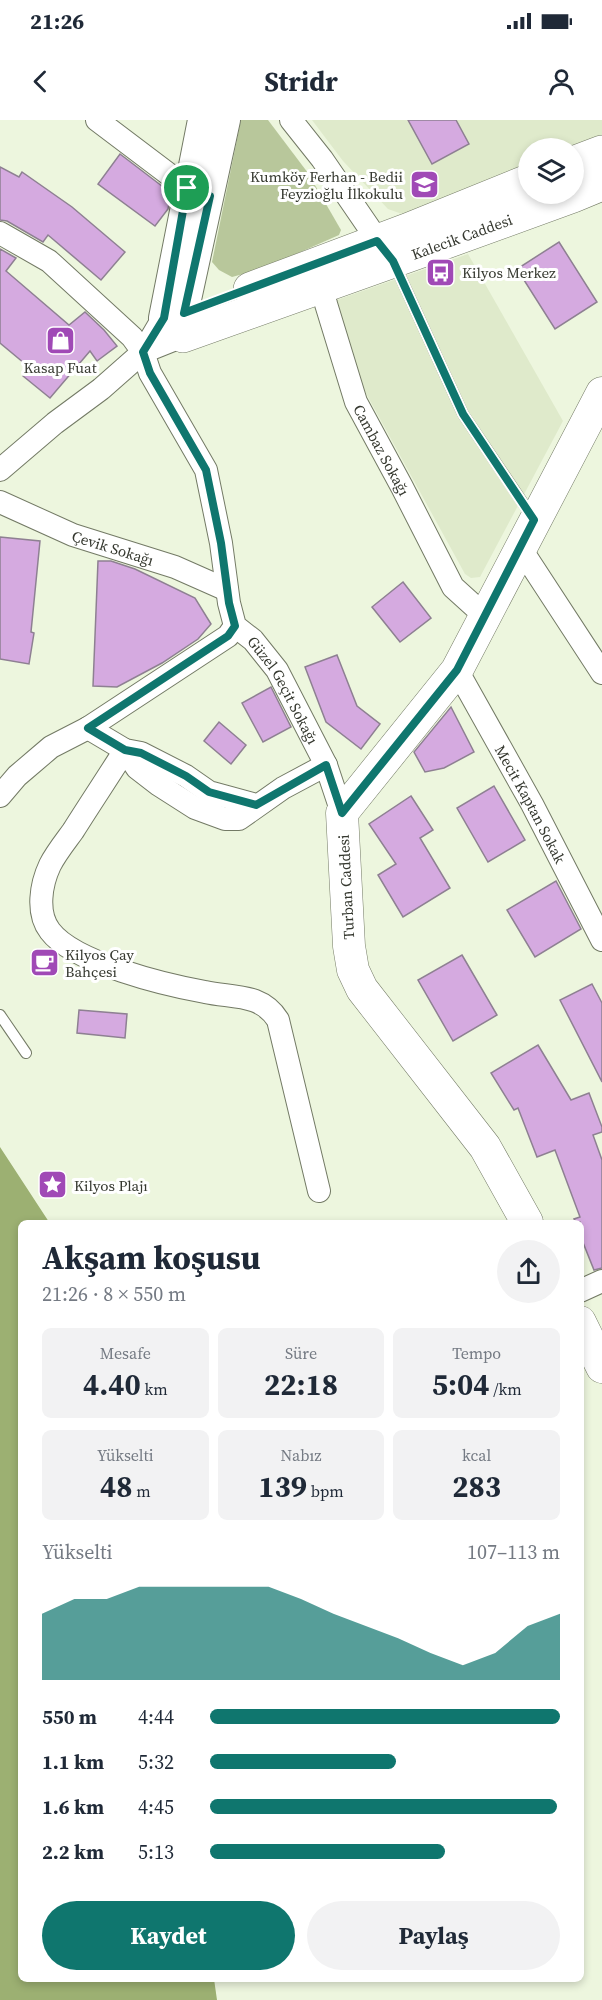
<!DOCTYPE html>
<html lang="tr">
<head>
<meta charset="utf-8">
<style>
  body { margin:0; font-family:"Source Serif 4",serif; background:#f2f2f3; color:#1f2937; height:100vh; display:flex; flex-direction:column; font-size:22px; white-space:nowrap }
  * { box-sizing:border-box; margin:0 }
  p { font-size:20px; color:#747a83 }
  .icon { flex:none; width:33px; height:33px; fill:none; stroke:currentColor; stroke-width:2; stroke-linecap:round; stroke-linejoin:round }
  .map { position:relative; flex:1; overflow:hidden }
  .panel { position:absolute; left:18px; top:1100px; width:566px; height:762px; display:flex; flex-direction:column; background:#fff; border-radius:9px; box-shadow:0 3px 9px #0003 }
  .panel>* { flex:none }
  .controls { position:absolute; left:518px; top:18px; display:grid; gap:12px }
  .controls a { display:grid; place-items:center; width:66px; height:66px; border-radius:50%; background:#fff; box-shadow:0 3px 9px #0003; font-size:30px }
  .pin { position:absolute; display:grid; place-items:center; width:51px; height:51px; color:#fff; margin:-26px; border:3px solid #fff; border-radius:50%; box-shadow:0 2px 6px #0007 }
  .round { display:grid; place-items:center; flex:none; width:63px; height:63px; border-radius:32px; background:#f2f2f3 }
  .summary { display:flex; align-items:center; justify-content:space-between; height:102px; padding:0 24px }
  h1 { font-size:33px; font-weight:700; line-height:45px }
  .stats { display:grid; grid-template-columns:repeat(3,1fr); gap:9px; height:102px; padding:6px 24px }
  .stats div { display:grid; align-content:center; border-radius:9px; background:#f2f2f3; text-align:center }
  .stats b { font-size:30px; font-weight:700 }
  .stats small { font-size:16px; font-weight:400 }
  .stats p { font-size:16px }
  .chart { height:168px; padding:12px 24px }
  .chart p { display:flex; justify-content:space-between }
  .chart svg { width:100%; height:108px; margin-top:6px; fill:#0f766e; opacity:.7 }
  .button { display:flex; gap:12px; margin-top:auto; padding:12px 24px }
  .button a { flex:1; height:69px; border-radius:36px; background:#0f766e; color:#fff; font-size:24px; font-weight:700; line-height:69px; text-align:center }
  .button a+a { background:#f2f2f3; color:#1f2937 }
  ul { padding:0 24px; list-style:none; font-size:20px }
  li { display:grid; grid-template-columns:96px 72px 1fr; align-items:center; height:45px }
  li i { height:15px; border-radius:8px; background:#0f766e }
  .status { display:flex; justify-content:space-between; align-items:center; height:42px; padding:0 30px; background:#fff; direction:ltr }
  .status svg { height:16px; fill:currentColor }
  header { display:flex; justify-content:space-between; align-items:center; height:78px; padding:0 24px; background:#fff; font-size:27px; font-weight:700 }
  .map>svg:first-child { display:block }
  .built { fill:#dfeacb }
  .green { fill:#b8c79b }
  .water { fill:#9cb072 }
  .building { fill:#d5aae0; stroke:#8e8092; stroke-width:1.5 }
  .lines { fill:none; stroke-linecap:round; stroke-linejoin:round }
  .service-casing { stroke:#737a65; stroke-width:12 }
  .minor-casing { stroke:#737a65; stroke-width:24 }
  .tertiary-casing { stroke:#737a65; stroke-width:30 }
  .secondary-casing { stroke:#737a65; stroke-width:33 }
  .primary-casing { stroke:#737a65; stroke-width:34 }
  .service { stroke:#fff; stroke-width:10 }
  .minor { stroke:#fff; stroke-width:22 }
  .tertiary { stroke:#fff; stroke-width:28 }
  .secondary { stroke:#fff; stroke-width:32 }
  .primary { stroke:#fff; stroke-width:33 }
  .route-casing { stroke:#fff; stroke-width:12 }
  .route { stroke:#0f766e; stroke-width:8 }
  .labels { text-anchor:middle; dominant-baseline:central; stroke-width:6; stroke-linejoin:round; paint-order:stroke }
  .poi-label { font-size:15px; fill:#363930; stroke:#fff; text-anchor:start }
  .street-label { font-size:15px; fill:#363930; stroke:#fff }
</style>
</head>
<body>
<div class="status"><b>21:26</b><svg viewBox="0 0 49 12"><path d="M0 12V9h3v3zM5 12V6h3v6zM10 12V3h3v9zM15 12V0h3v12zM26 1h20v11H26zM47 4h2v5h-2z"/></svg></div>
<header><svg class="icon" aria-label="back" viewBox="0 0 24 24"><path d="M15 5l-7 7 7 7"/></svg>Stridr<svg class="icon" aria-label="person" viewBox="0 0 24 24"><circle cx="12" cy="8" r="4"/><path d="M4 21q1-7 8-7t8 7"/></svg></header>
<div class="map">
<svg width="602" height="1880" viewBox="0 0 602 1880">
  <rect width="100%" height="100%" fill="#edf6de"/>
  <g class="built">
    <polygon points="312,0 602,0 602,18 573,28 528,28 528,47 405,95 388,89 343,41"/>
    <polygon points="468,134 563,301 480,457 471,458 465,454 363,268 334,181"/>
  </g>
  <polygon class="green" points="241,0 268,0 308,53 341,110 339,115 262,149 232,157 219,150 212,142"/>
  <polygon class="water" points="0,1027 49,1102 21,1102 21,1858 214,1859 217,1880 0,1880"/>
  <g class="building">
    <polygon points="408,0 456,0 469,24 432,44"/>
    <polygon points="120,34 171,73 168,89 155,106 98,64"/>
    <polygon points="0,47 19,57 22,52 72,87 125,132 101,160 48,115 43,122 7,101 0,100"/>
    <polygon points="559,122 597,182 555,209 517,149"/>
    <polygon points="0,129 16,138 6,151 69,205 85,192 104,210 117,226 97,241 90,231 50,278 23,256 30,248 0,223"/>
    <polygon points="0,417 40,421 31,512 34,513 29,544 0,539"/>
    <polygon points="98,441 111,441 135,449 195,478 211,504 198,519 162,543 117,567 93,566"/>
    <polygon points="403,462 431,498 400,522 372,487"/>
    <polygon points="337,535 357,586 380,604 361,629 326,602 305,547"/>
    <polygon points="271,567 291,607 263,622 242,583"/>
    <polygon points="451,587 474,632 444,648 425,652 414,632"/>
    <polygon points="219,602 246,625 231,644 204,621"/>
    <polygon points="494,666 525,720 488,742 457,688"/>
    <polygon points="411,676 433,710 420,718 450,768 403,797 378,755 396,744 369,704"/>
    <polygon points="556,761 581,809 535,837 507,790"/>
    <polygon points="462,835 497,895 453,921 418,860"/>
    <polygon points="592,864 602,883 602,962 560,880"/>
    <polygon points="79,890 127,894 125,918 77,913"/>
    <polygon points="538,925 571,980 589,973 602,1007 602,1012 593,1015 602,1040 602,1148 594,1150 580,1115 580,1102 576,1102 574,1099 580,1097 555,1030 537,1037 518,988 514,990 491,953"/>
  </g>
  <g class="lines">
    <defs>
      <g id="service">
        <polyline points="394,143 463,294 533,398"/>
        <polyline points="0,895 26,933"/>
      </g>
      <g id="minor">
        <polyline points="97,0 187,68 201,73"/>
        <polyline points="291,0 322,39 385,131"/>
        <path id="s1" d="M0,113L49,141L132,217L143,232L150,253L206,350L221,423L229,483L235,506L253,520L277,550L326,645L342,693"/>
        <path id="s2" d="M318,154L326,184L356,282L402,367L453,467L485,496"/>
        <polyline points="0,350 55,303 101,269 143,232 163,198 184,193 183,216 143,232"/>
        <path id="s3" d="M0,382L73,415L175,447L227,470"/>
        <polyline points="521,429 602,553"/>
        <path id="s4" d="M457,550L532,684L602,820"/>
        <polyline points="88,608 125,630 141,633 186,656 209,672 256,685"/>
        <path d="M125,630C108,657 90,684 73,711C65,722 56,733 50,745C41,764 36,793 50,811C74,843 166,865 205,872C233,878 261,873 278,900L319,1071"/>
        <polyline points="125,630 137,648 159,665 195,688 225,699 239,699 283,668 326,645"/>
        <polyline points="0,676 17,656 51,627 88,608 228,516 235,506"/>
        <polyline points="580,1171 602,1161"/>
      </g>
      <g id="tertiary">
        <polyline points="184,193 226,0"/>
        <polyline points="183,216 163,198 202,0"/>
      </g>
      <g id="secondary">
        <polyline points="527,1102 485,1027 362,869 353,850 349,826 342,693 457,550 602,273"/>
        <polyline points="580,1202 602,1247"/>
      </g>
      <g id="primary">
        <polyline points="573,43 602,32"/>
        <polyline points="250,169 407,110 528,61"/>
        <path id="s5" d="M183,216L416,133L573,76L602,64"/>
      </g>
    </defs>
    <use href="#service" class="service-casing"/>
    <use href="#minor" class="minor-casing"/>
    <use href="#tertiary" class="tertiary-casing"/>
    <use href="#secondary" class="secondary-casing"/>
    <use href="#primary" class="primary-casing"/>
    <use href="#service" class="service"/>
    <use href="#minor" class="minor"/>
    <use href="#tertiary" class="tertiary"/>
    <use href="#secondary" class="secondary"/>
    <use href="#primary" class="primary"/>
  </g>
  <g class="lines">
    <defs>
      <polygon id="route" points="187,68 210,76 184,193 377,121 393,141 463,294 534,400 457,550 342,693 326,645 256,685 209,672 186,656 141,633 125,630 88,608 228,516 235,506 229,483 221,423 206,350 150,253 143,232 164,198"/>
    </defs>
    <use href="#route" class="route-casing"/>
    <use href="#route" class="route"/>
  </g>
  <defs>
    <symbol id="school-square" viewBox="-11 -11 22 22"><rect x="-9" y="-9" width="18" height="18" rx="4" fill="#a049b6" stroke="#fff"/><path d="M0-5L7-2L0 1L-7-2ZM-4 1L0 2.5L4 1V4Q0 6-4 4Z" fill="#fff"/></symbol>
    <symbol id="bus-square" viewBox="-11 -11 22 22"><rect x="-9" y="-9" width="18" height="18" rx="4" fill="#a049b6" stroke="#fff"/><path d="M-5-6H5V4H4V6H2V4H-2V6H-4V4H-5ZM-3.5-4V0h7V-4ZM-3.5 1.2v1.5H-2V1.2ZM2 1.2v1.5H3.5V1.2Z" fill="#fff"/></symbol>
    <symbol id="shop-square" viewBox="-11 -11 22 22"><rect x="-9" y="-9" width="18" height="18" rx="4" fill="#a049b6" stroke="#fff"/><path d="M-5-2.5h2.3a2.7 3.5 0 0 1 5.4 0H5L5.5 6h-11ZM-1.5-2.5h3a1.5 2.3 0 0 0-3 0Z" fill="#fff"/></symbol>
    <symbol id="cafe-square" viewBox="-11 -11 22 22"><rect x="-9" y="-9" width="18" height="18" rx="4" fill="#a049b6" stroke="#fff"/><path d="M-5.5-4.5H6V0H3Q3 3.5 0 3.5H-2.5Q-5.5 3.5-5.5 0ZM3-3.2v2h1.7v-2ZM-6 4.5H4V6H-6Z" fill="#fff"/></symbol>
    <symbol id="sight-square" viewBox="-11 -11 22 22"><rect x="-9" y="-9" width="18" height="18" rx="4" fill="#a049b6" stroke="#fff"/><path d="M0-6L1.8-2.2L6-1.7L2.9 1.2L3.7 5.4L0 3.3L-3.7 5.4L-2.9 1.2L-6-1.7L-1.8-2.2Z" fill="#fff"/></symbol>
  </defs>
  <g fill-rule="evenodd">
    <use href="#school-square" x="408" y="48" width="33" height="33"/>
    <use href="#bus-square" x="424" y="136" width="33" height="33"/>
    <use href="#shop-square" x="44" y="204" width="33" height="33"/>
    <use href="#cafe-square" x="28" y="826" width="33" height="33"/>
    <use href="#sight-square" x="36" y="1048" width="33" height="33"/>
  </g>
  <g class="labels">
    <g class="poi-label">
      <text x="403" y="56" text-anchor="end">Kumköy Ferhan - Bedii<tspan x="403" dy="17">Feyzioğlu İlkokulu</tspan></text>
      <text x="462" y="152">Kilyos Merkez</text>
      <text x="60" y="247" text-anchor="middle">Kasap Fuat</text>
      <text x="65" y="834">Kilyos Çay<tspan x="65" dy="17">Bahçesi</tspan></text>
      <text x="74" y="1065">Kilyos Plajı</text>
    </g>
    <g class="street-label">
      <text stroke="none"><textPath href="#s5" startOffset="296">Kalecik Caddesi</textPath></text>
      <text stroke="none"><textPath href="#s2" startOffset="188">Cambaz Sokağı</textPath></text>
      <text stroke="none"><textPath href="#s3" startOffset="122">Çevik Sokağı</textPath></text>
      <text stroke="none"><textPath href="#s1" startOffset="562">Güzel Geçit Sokağı</textPath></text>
      <text stroke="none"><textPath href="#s4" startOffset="153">Mecit Kaptan Sokak</textPath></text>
      <text transform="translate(346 767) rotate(-93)">Turban Caddesi</text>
    </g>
  </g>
</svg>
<div class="controls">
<a><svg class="icon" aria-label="layers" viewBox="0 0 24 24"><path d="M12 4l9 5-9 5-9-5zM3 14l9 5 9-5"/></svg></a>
</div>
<div class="pin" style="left:187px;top:68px;background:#1e9e55"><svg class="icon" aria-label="arrive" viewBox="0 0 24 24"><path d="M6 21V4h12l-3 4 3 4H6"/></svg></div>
<section class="panel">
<div class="summary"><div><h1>Akşam koşusu</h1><p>21:26 · 8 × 550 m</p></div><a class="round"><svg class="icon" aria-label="share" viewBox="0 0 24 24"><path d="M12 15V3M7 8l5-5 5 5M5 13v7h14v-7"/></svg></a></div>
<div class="stats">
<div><p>Mesafe</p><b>4.40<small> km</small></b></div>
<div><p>Süre</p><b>22:18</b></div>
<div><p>Tempo</p><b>5:04<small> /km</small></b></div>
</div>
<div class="stats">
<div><p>Yükselti</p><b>48<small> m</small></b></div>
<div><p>Nabız</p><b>139<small> bpm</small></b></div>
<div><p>kcal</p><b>283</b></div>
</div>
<div class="chart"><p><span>Yükselti</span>107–113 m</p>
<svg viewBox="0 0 160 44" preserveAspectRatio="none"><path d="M0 44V17L10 11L20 11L30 6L40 6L50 6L60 6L70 6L80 11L90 17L100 22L110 27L120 33L130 38L140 33L150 22L160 17V44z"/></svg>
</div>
<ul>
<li><b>550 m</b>4:44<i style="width:100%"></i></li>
<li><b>1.1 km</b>5:32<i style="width:53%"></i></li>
<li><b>1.6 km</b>4:45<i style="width:99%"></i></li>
<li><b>2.2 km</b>5:13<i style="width:67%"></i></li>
</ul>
<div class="button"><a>Kaydet</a><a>Paylaş</a></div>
</section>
</div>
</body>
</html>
